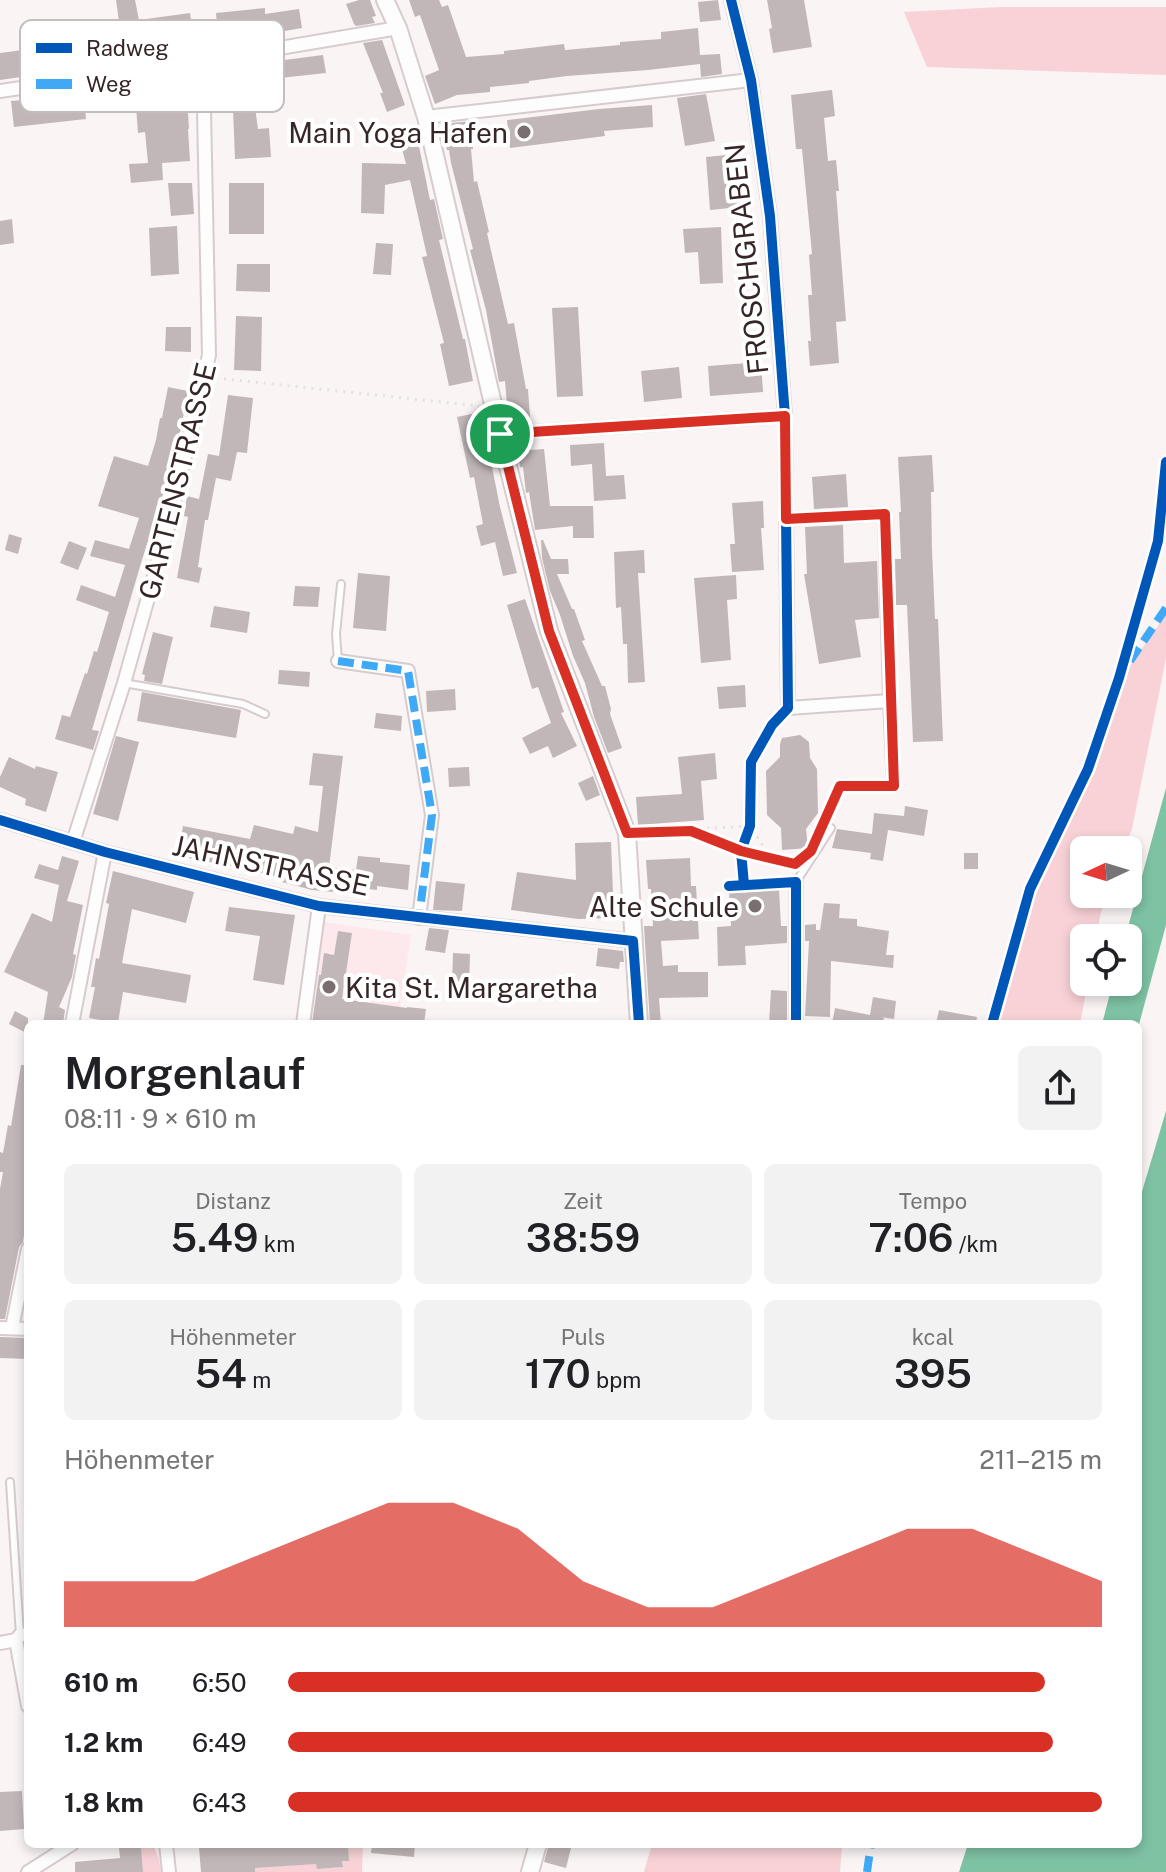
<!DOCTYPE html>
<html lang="de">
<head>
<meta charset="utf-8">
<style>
  body { margin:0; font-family:"Public Sans",sans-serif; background:#f2f2f2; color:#202124; height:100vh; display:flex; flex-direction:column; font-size:30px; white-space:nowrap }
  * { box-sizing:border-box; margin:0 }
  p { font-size:26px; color:#757577 }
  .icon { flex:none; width:44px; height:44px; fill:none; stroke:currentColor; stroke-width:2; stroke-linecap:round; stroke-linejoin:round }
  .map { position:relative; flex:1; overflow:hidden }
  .sheet { position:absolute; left:24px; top:1020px; width:1118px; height:828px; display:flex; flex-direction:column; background:#fff; border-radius:12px; box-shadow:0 4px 12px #0003 }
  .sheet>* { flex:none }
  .needle { width:52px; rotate:266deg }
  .tools { position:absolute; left:1070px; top:836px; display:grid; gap:16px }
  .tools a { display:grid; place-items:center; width:72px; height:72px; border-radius:12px; background:#fff; box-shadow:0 4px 12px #0003; font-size:40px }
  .pin { position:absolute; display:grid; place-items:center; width:68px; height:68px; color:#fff; margin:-34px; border:4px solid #fff; border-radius:50%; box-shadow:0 2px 8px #0007 }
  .round { display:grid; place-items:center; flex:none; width:84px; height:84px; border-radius:12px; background:#f2f2f2 }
  .summary { display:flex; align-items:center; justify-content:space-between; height:136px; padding:0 40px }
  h1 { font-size:44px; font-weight:600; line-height:60px }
  .figures { display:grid; grid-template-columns:repeat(3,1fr); gap:12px; height:136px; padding:8px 40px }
  .figures div { display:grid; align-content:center; border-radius:12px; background:#f2f2f2; text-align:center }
  .figures b { font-size:40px; font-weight:600 }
  .figures small { font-size:22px; font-weight:400 }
  .figures p { font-size:22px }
  .chart { height:224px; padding:16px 40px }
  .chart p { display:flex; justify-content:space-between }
  .chart svg { width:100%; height:144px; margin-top:8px; fill:#d93025; opacity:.7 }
  ul { padding:0 40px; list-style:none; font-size:26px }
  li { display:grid; grid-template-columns:128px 96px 1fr; align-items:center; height:60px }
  li i { height:20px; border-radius:10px; background:#d93025 }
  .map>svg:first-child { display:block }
  .built { fill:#fde8eb }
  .green { fill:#f8d2d7 }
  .water { fill:#7ec2a4 }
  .building { fill:#c1b7b8 }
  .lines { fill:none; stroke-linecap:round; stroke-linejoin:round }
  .service-casing { stroke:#d7cccd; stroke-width:10 }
  .minor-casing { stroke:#d7cccd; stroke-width:16 }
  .tertiary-casing { stroke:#d7cccd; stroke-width:20 }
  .path { stroke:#e3e1e1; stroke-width:3; stroke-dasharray:2 6; stroke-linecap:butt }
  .service { stroke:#fefdfe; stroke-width:6 }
  .minor { stroke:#fefdfe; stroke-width:12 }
  .tertiary { stroke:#fefdfe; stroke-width:16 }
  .quiet { stroke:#3fa9f5; stroke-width:8; stroke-dasharray:16 8; stroke-linecap:butt }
  .cycleway-casing { stroke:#fff; stroke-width:15 }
  .cycleway { stroke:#0057b8; stroke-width:10 }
  .route-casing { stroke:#fff; stroke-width:16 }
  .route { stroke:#d93025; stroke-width:10 }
  .poi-dot { fill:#7b6e70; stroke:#fff; stroke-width:3 }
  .labels { text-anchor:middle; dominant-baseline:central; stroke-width:8; stroke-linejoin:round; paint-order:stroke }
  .poi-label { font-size:28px; fill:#362628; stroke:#fff; text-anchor:end }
  .street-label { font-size:28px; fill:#362628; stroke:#fff }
  .key { fill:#fff; stroke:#c3bebe; stroke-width:2 }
  .key-label { font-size:22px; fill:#362628 }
</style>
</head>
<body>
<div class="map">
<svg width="1166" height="1872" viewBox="0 0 1166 1872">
  <rect width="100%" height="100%" fill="#faf4f5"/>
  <polygon class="built" points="324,922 411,935 397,1024 308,1024"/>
  <g class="green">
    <polygon points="1001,7 1166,7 1166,75 927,67 904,12"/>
    <polygon points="1166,614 1166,658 1132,829 1124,850 1084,850 1084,894 1108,894 1101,912 1096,938 1084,938 1084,982 1088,982 1080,1024 997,1024 1003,994 1033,890 1049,861 1093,770 1124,675"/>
    <polygon points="130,1844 153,1844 159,1859 161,1872 143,1872 141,1847 131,1848"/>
    <polygon points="348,1844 363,1844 362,1872 255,1872 255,1868 316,1863 317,1869 343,1867 342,1861 349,1860"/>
    <polygon points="652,1844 842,1844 840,1872 644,1872"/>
  </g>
  <g class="water">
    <polygon points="1166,788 1166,925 1138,1028 1138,1024 1102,1024 1113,982 1128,982 1128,938 1125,938"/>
    <polygon points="1166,1111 1166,1872 959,1872 968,1844 1138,1844 1138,1205"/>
  </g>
  <g class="building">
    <polygon points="116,0 135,0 139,20 190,13 194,40 123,50"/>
    <polygon points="359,0 370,0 376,16 372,17 375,23 356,26 354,24 346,4"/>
    <polygon points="409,0 439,0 442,7 448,5 466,57 504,54 504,51 564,44 565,50 620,45 620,42 661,39 661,32 698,28 700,55 720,54 722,74 701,77 700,64 648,70 567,76 529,81 529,83 490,87 490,92 457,95 435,104 425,76 439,70 420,15 415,17"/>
    <polygon points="718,0 721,20 700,22 698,2"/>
    <polygon points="767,0 804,0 812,47 773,53 769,29 772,28"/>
    <polygon points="265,8 265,14 299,9 302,28 279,32 279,30 218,36 216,13"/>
    <polygon points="382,40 405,105 387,112 380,93 383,93 363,43"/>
    <polygon points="46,47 47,55 101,47 103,65 0,80 0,53"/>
    <polygon points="323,55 326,73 280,78 277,61"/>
    <polygon points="188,75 189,96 187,96 189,129 188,129 190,161 162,163 163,180 131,183 129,164 148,163 145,132 138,133 136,106 130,106 129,87 165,85 164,77"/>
    <polygon points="251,79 258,129 269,128 271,157 235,159 233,109 226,110 223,83"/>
    <polygon points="832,90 835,116 824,118 828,161 836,160 839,191 836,191 846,321 836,322 839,363 810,366 808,341 811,341 808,295 812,295 809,255 812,254 802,149 796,149 791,95"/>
    <polygon points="706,94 715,141 685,146 677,98"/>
    <polygon points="84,95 86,119 14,127 11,101"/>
    <polygon points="652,105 653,127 604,131 605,136 510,148 507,120 599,109"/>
    <polygon points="472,121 473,149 471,149 474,182 477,181 489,232 487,233 508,324 514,323 526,389 528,389 530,417 508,418 505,381 499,382 486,310 470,250 473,249 451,163 449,150 447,150 443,132 442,124"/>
    <polygon points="414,129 420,151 430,200 434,199 443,239 439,240 463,339 465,339 473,381 449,386 440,344 444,343 422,257 427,256 410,180 385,185 384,214 361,213 362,163 406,164 398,134"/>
    <polygon points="737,154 740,207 710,210 706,157"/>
    <polygon points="168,183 192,183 194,214 171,216"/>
    <rect x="229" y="183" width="35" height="51"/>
    <polygon points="12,219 14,243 0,245 0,221"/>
    <polygon points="177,226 179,274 151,276 149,228"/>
    <polygon points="721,227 723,283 700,284 698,252 685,253 683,229"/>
    <polygon points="376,243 393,244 391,275 373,274"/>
    <polygon points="237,264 270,264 270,292 236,291"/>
    <polygon points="578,307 583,396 557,397 552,308"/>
    <polygon points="236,316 262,317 261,371 234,370"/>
    <polygon points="166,327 191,327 191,352 165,351"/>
    <polygon points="761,362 763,392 710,396 708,366"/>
    <polygon points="679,367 682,398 644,402 641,371"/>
    <polygon points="168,387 188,391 182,423 175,457 141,563 92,730 99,731 93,750 55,739 62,715 70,717 85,673 87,674 94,651 97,652 109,612 76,600 81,585 115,597 125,565 90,556 95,540 129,549 139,518 98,506 114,456 148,466 156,440 160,418 162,418"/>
    <polygon points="228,395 253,398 247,453 237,452 231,481 216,478 208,520 205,520 198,567 202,568 199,583 177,578 188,517 184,516 187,496 199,499 208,454 219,456"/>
    <polygon points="481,412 500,507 517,573 503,576 495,542 481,546 476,526 483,524 474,477 470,478 457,417"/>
    <polygon points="604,443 606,476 624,475 626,499 594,501 592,464 571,466 570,445"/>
    <polygon points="544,449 550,506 593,506 594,538 573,538 573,526 535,530 529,492 526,493 523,467 520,467 518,451"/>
    <polygon points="932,455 934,492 931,492 932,550 935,619 938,619 943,741 913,742 907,605 896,605 895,559 901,559 899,512 901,512 898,457"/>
    <polygon points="846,474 848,507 814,509 812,477"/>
    <polygon points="763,501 764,528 761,528 764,570 732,572 730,544 735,544 732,503"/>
    <polygon points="843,525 844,563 877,561 879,618 855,620 861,657 819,664 804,574 807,574 805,527"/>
    <polygon points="9,534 22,538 18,554 5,550"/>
    <polygon points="541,540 543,540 551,559 568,559 569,574 557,574 572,609 574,609 585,640 582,641 602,686 605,686 611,709 610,714 622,748 608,753 594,717 585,683 573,656 560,615 550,591 542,558"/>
    <polygon points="69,541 87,548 78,570 60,563"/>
    <polygon points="644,550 645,573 638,573 645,682 628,683 627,644 623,644 621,607 616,608 614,552"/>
    <polygon points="358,573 390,576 386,631 353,628"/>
    <polygon points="736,575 737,599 727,600 731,660 701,663 694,578"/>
    <polygon points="295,586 320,587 318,607 293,606"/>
    <polygon points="525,599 564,712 561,713 577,746 553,758 548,746 530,754 522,738 551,723 538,687 532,689 507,605"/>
    <polygon points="214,606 250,612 247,633 210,627"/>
    <polygon points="153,632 173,637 162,684 144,681 145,675 142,674"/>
    <polygon points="279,670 310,672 309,687 278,684"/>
    <polygon points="745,685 746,707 719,709 717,687"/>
    <polygon points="455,689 456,710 427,712 426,691"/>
    <polygon points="142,692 241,710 236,738 137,721"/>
    <polygon points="376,713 402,716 401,731 374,728"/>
    <polygon points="800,735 809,742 810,758 817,769 818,813 806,829 808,848 782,850 781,828 767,815 766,771 780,757 780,744 782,738"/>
    <polygon points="116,736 139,742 118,821 93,814"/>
    <polygon points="313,753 343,756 329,867 356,870 358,856 380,858 380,862 410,865 408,890 377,886 377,890 334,885 333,892 312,890 282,882 283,878 231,866 178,856 183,826 250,839 254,825 293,834 295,826 318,832 323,786 309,785"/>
    <polygon points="715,753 717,779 701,781 704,820 638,825 636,797 682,794 678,757"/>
    <polygon points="9,757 35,769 36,766 58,772 46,812 25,805 26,799 0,787 0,777"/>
    <polygon points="469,767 470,786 449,787 448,768"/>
    <polygon points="593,776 600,795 586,801 578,783"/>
    <polygon points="905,806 928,810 924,836 888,830 883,861 870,859 871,853 832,848 837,829 872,834 874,813 904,816"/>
    <polygon points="611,842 614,918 578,919 511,910 517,872 576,880 575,843"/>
    <rect x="964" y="853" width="14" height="16"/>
    <polygon points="62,856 79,861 67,901 83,905 73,954 76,955 72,977 59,1007 65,1010 63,1024 43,1024 48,992 4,972 32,913 52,922 59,885 34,878 39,864 58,870"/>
    <polygon points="690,858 691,886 696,886 699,939 661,941 663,966 678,965 678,972 708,972 708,997 659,998 661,1024 650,1024 644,926 653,926 651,889 648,889 646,860"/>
    <polygon points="113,871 194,892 186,923 132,909 122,963 191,975 186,1003 123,992 118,1023 89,1018 95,987 91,987 96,958 99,959 109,904 106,903"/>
    <polygon points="436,881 465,884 462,911 433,910"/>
    <polygon points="779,889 781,926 787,926 787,943 745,946 746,965 718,966 717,927 731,926 729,892"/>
    <polygon points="824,903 840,904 839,918 857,919 857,926 889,931 886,955 894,955 893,968 831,961 830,1017 805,1016 809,941 805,941 805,925 816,924 816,930 820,930"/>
    <polygon points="229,907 295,915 284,985 253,980 260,936 225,931"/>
    <polygon points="429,928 449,930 445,953 425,950"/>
    <polygon points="338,931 352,933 342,999 407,1008 407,1007 426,1009 424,1024 312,1024 319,975 321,975 324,953 334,955"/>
    <polygon points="598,948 623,951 624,962 620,962 619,969 596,966"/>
    <polygon points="453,953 470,954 469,986 452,986"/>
    <polygon points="771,990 787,991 787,1024 769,1024"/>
    <polygon points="873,997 896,1001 894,1019 881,1017 884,1018 883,1024 832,1024 835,1008 870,1015"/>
    <polygon points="939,1010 977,1017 976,1024 936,1024"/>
    <polygon points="15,1011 28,1018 28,1034 9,1024"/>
    <polygon points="21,1065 28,1065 28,1197 24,1220 26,1220 23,1242 19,1247 5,1319 0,1319 0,1189 3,1172 0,1172 0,1152 3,1153 8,1125 11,1126"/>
    <polygon points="0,1337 28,1338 28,1359 0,1358"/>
    <polygon points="22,1791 24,1829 0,1831 0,1792"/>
    <polygon points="241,1844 348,1844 349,1861 342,1861 343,1867 317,1869 316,1864 255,1868 255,1872 201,1872 199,1848"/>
    <polygon points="372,1844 415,1844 414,1857 371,1853"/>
    <polygon points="549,1844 572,1844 566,1868 544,1862"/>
    <polygon points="141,1847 143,1872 75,1872 75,1862 120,1858 119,1848"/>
  </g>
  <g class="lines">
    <defs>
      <g id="service">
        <polyline points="338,661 336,634 341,584"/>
        <polyline points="124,683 243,704 265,714"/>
        <polyline points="729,886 796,882 831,828"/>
        <polyline points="10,1482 20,1635"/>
      </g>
      <g id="minor">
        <polyline points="731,0 751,80 770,216 785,416 788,708 890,701 894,786"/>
        <polyline points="0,91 203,61 398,28"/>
        <polyline points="426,117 751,80"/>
        <polyline points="500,434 785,416"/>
        <polyline points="786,519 885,514 890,701"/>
        <polyline points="338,661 408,671 432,815 419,918"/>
        <polyline points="0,820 105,852 319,906 633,941"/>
        <polyline points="73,842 124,683 168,527 209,355 203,61"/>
        <polyline points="72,1024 105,852"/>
        <polyline points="303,1024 319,906"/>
        <polyline points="796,1024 796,882"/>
        <polyline points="0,1328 28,1329"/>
        <polyline points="12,1328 28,1249"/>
        <polyline points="16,1640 28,1706"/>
        <polyline points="0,1643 16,1640 20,1635 28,1634"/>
        <polyline points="166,1844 169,1872"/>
        <polyline points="28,1872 72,1844"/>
      </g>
      <g id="tertiary">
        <polyline points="385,0 398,28 426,117 500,434 549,631 627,833 639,1024"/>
        <polyline points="530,1872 538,1844"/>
      </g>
    </defs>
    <use href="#service" class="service-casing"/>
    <use href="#minor" class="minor-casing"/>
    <use href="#tertiary" class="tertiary-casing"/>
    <g class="path">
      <polyline points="216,378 479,406"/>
      <polyline points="826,817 840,786 878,786"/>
      <polyline points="692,831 741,851 795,864"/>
      <polyline points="643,832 750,826 771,858"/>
      <polyline points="743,873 741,851 750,826 751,762 772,725 778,718"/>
    </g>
    <use href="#service" class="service"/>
    <use href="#minor" class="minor"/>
    <use href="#tertiary" class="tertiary"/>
    <g class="quiet">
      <polyline points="338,661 408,671 432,815 419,918"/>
      <polyline points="1130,661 1166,608"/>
      <polyline points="867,1872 871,1844"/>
    </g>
    <defs>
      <g id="cycleway">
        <polyline points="731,0 751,80 770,216 785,416 788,708 772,725 751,762 750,826 741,851 744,885"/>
        <polyline points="0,820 105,852 319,906 633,941 639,1024"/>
        <polyline points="729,886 796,882 796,1024"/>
        <polyline points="992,1024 1030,889 1088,769 1119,678 1158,541 1166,462"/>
      </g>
    </defs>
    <use href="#cycleway" class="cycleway-casing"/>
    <use href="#cycleway" class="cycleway"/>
  </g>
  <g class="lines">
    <defs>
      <polygon id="route" points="785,416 786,519 885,514 894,786 840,786 811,851 795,864 741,851 691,831 627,833 549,631 500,434"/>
    </defs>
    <use href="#route" class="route-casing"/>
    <use href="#route" class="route"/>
  </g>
  <g class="poi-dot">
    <circle cx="524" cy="132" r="8"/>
    <circle cx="755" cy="906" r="8"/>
    <circle cx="329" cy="987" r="8"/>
  </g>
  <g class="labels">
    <g class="poi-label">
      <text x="508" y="132">Main Yoga Hafen</text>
      <text x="739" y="906">Alte Schule</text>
      <text x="345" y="987" text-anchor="start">Kita St. Margaretha</text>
    </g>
    <g class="street-label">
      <text transform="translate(746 259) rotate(-96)">FROSCHGRABEN</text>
      <text transform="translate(177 481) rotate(-76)">GARTENSTRASSE</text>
      <text transform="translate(271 865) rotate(12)">JAHNSTRASSE</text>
    </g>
  </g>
  <rect x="20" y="20" width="264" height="92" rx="12" class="key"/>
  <rect x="36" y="43" width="36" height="10" fill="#0057b8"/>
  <rect x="36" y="79" width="36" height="10" fill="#3fa9f5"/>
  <g class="key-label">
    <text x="86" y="56">Radweg</text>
    <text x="86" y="92">Weg</text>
  </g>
</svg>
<div class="tools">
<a><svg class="needle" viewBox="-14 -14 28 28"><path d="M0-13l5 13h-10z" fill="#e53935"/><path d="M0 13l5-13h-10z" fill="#757577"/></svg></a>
<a><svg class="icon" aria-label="locate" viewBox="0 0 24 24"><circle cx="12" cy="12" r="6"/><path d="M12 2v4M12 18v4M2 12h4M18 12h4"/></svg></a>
</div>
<div class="pin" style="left:500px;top:434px;background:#1e9e55"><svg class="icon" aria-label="arrive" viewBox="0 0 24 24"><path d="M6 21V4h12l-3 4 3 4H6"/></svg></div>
<section class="sheet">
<div class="summary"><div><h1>Morgenlauf</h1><p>08:11 · 9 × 610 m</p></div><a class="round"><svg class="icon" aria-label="share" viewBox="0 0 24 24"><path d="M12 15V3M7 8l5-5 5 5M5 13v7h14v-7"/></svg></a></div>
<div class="figures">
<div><p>Distanz</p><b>5.49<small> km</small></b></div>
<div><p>Zeit</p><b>38:59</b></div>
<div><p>Tempo</p><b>7:06<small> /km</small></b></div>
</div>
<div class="figures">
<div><p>Höhenmeter</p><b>54<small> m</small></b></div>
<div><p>Puls</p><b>170<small> bpm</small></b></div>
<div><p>kcal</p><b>395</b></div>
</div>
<div class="chart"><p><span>Höhenmeter</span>211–215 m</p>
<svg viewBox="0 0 160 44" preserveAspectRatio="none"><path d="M0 44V30L10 30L20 30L30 22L40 14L50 6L60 6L70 14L80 30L90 38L100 38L110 30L120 22L130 14L140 14L150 22L160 30V44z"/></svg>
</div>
<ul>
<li><b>610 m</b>6:50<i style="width:93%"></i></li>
<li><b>1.2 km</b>6:49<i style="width:94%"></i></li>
<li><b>1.8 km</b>6:43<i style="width:100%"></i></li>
</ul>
</section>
</div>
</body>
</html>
